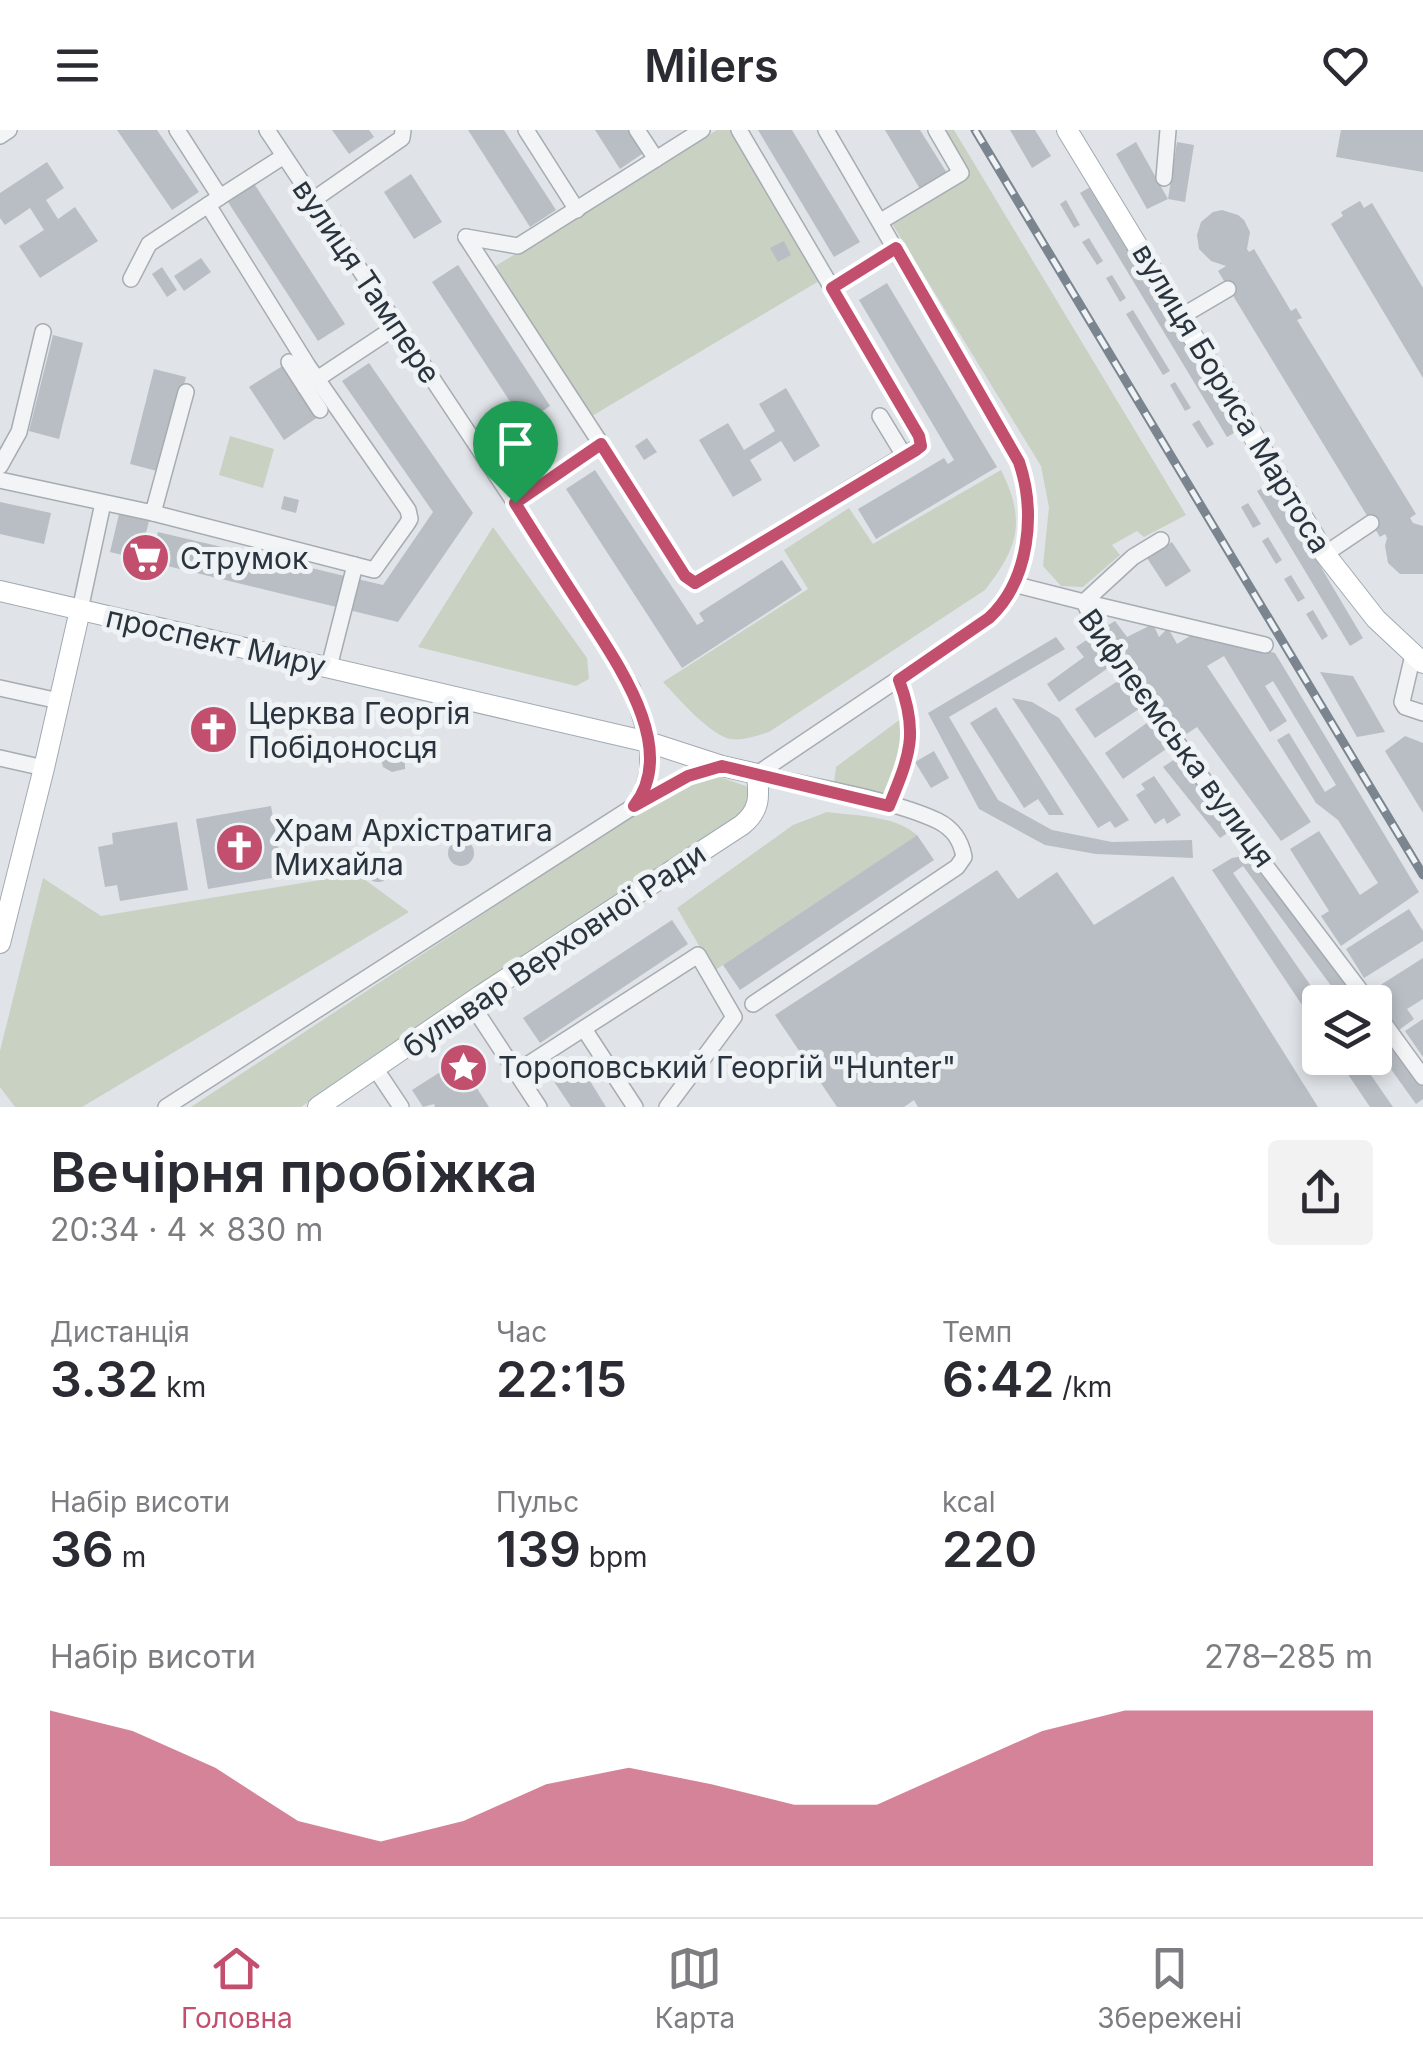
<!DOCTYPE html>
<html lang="uk">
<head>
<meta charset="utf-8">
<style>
  body { margin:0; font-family:Inter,sans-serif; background:#f2f2f3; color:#2b2b33; height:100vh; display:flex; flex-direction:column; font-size:38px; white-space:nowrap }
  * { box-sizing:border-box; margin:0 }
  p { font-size:32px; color:#7c7c81 }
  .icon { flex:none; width:55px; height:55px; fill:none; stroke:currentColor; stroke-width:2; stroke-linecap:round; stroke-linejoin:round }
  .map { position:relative; height:977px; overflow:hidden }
  .panel { display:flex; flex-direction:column; background:#fff; flex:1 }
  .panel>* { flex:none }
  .controls { position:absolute; left:1302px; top:855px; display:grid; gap:20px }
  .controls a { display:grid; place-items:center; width:90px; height:90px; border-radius:10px; background:#fff; box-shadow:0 5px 15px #0003; font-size:50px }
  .pin { position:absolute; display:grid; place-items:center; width:85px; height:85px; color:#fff; margin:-102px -42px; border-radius:50% 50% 50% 0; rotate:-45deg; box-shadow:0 0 10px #0007 }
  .pin .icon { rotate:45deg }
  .round { display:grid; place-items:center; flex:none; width:105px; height:105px; border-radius:10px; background:#f2f2f3 }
  .head { display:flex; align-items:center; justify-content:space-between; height:170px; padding:0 50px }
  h1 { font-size:55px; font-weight:600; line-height:75px }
  .figures { display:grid; grid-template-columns:repeat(3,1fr); gap:15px; height:170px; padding:10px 50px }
  .figures div { display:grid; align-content:center }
  .figures b { font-size:50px; font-weight:600 }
  .figures small { font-size:28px; font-weight:400 }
  .figures p { font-size:28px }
  .chart { height:280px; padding:20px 50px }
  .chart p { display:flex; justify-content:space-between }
  .chart svg { width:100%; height:180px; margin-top:10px; fill:#c34f6f; opacity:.7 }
  header { display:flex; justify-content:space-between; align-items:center; height:130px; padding:0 50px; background:#fff; font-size:45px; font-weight:600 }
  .menu { display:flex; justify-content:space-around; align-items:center; height:140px; border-top:2px solid #e1e1e2; background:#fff; font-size:28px; color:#7c7c81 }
  .menu a { display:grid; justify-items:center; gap:5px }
  .menu .active { color:#c34f6f }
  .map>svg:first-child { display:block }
  .green { fill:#c8d1c2 }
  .building { fill:#b8bec4 }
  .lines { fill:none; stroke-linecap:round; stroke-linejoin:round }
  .minor-casing { stroke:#a6acb2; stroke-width:18 }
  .major-casing { stroke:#a0aab2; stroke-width:22 }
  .minor { stroke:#f2f4f6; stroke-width:15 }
  .major { stroke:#fff; stroke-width:20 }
  .rail-casing { stroke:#7b8590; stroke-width:9 }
  .rail { stroke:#eff3f5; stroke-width:5; stroke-dasharray:15; stroke-linecap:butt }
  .route-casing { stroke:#fff; stroke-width:20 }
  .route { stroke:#c34f6f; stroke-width:12 }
  .labels { text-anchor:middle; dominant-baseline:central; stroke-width:10; stroke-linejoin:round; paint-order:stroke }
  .street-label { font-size:30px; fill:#2a343e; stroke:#eff3f5 }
  .poi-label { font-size:30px; fill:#2a343e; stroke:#eff3f5; text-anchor:start }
</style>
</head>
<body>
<header><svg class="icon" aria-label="menu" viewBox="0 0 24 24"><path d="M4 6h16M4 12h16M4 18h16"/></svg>Milers<svg class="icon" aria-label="heart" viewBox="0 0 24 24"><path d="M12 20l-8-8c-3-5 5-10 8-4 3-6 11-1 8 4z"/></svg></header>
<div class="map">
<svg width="1423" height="977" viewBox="0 0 1423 977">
  <rect width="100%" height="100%" fill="#e0e4e8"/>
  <g class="green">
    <polygon points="717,0 734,0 819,151 592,286 494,137"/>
    <polygon points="938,0 954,0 1186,385 1144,407 1137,401 1112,415 1120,425 1083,457 1061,456 1043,436 1049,377 1041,336 891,92 965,46"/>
    <polygon points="230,306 274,319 263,358 219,345"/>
    <path d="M1001,340C1026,390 1019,417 985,460L769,602C756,606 743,611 730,609C709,604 678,568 663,552L808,459L784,420L849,378L873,414Z"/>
    <polygon points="493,397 587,528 589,549 576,556 418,517"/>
    <polygon points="906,585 904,628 887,670 834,653 836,637"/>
    <polygon points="703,647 719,647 746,656 751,665 744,682 301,977 191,977 674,658"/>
    <path d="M827,682C856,686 894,685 917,705L714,841L677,778L793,695Z"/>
    <polygon points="357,744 409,782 82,977 15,977 0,957 0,921 43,748 101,786"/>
  </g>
  <g class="building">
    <polygon points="117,0 157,0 199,62 172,80"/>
    <polygon points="332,0 369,0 374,7 349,24"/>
    <polygon points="468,0 504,0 556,80 530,97"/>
    <polygon points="595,0 630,0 645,22 620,39"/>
    <polygon points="758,0 792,0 860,112 834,127"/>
    <polygon points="885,0 920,0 947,43 920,59"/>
    <polygon points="1010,0 1035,0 1051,26 1032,38"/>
    <polygon points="1341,0 1423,0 1423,42 1336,27"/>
    <polygon points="1136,12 1168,69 1147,79 1116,24"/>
    <polygon points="1177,12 1194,15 1185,72 1168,69"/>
    <polygon points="47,32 64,58 46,70 58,89 75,77 98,111 40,148 19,116 44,100 30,78 5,95 0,88 0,63"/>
    <polygon points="411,44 442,92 414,109 384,62"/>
    <polygon points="253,52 345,194 318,211 226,69"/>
    <polygon points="1092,56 1239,300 1227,307 1080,63"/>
    <polygon points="1066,70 1080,95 1074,98 1060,74"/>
    <polygon points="1360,71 1364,78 1372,73 1423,158 1423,248 1331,94 1343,86 1341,82"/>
    <polygon points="1222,80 1238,85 1244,90 1250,102 1247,119 1249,122 1254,119 1291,181 1296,178 1302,188 1297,190 1416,384 1410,388 1413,393 1423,396 1423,444 1400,444 1388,433 1385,416 1387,408 1385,404 1380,407 1218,141 1226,136 1211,131 1199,119 1197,105 1201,92 1213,82"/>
    <polygon points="1089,108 1103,131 1097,135 1082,112"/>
    <polygon points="784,111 791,125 778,132 770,118"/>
    <polygon points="201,128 211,142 184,161 174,146"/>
    <polygon points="458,135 550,276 524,293 432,152"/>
    <polygon points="162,137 177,160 167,167 152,144"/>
    <polygon points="1112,145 1126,168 1120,172 1106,148"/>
    <polygon points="887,153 997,337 876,409 858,379 944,328 948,334 954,330 859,170"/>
    <polygon points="1133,180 1170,241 1163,245 1126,184"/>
    <polygon points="53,205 83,213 59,309 29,301"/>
    <polygon points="369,233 473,383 398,492 110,422 120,380 150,387 145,407 156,410 158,402 383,455 433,382 342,251"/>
    <polygon points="284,235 318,287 284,310 249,257"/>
    <polygon points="154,239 186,247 161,342 130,334"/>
    <polygon points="1175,252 1191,278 1185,281 1170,255"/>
    <polygon points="786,258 820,316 794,332 781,311 750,330 762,350 733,367 699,310 728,293 744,320 775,301 759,274"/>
    <polygon points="1199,290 1214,314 1207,318 1192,294"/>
    <polygon points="647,308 657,322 644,330 635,316"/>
    <polygon points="595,340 697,495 704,491 699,483 782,430 802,460 682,538 566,359"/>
    <polygon points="1271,353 1363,508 1350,516 1257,361"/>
    <polygon points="284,366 299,370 296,383 281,379"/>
    <polygon points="0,372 51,383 44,414 0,404"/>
    <polygon points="1248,373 1261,394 1253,398 1241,377"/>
    <polygon points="1268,407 1282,430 1276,434 1262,411"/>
    <polygon points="1172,412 1191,441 1166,457 1147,428"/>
    <polygon points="1291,445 1305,468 1298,472 1284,449"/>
    <polygon points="1313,480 1328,506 1322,510 1306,484"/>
    <polygon points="1115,491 1127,507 1153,494 1159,507 1168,498 1177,514 1193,504 1275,523 1419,762 1341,816 1321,786 1329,781 1290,719 1319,701 1360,765 1378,753 1338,690 1316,673 1277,610 1289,603 1325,662 1336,655 1273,551 1265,556 1287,591 1270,602 1224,526 1207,536 1311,692 1281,711 1197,597 1182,607 1105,497"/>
    <polygon points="1056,507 1065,519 949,587 998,670 1052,700 1112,712 1192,710 1193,728 1096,724 1045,715 979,679 928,583"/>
    <polygon points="1091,507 1111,536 1059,572 1047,554 1084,527 1076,517"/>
    <polygon points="1320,542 1353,546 1385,602 1357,607"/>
    <polygon points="1121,549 1142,577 1095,608 1075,579"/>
    <polygon points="1012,568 1032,572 1059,588 1129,690 1115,698 1110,691 1098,698"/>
    <polygon points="996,577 1064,685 1049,685 1038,669 1024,678 970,593"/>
    <polygon points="225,584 230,612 200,617 196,589"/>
    <polygon points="1151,590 1169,617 1123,649 1105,623"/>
    <polygon points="1405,606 1423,613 1423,683 1385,621"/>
    <polygon points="392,621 405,624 405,639 392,642 383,637 381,629"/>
    <polygon points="934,621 949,648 931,658 915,632"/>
    <polygon points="1178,627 1232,700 1220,708 1163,637"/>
    <polygon points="1154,646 1181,685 1167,694 1164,688 1155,694 1136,665 1145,659 1141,654"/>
    <polygon points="271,676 283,746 208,759 196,689"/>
    <polygon points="177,692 188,760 120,771 117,755 105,757 98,717 113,714 112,703"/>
    <polygon points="917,705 934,730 740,860 723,835"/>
    <circle cx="461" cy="723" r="13"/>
    <polygon points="1255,724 1362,872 1343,872 1243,736 1233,743 1322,872 1320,902 1212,740 1232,728"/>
    <circle cx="378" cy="740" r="12"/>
    <polygon points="997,740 1018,769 1057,742 1094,795 1173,746 1318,977 918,977 914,970 904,977 837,977 775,885"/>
    <polygon points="1409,779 1423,801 1423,811 1364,848 1346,819"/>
    <polygon points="672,790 688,814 540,913 523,888"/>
    <polygon points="1423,828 1423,869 1407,879 1414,889 1399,900 1371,861"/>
    <polygon points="1423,889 1423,927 1405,901"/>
    <polygon points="1375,890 1423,957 1423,969 1416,974 1375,917"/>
    <polygon points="575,928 590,951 606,977 571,977 549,944"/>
    <polygon points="1337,928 1359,928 1393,977 1370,977"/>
    <polygon points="459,930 489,977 435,977 434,974 423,977 412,960"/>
  </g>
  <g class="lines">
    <defs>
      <g id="minor">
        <polyline points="177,0 220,67 208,75"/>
        <polyline points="526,0 577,80"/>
        <polyline points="637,0 656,29"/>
        <polyline points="0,6 9,0"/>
        <polyline points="1164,48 1168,0"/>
        <polyline points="220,67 284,26"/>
        <polyline points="313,70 402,8 403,0"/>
        <polyline points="881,91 961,43 936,0"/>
        <polyline points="466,107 518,116 702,0"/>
        <polyline points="466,107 601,314"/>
        <polyline points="832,158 896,118"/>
        <polyline points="1182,186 1228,159"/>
        <polyline points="289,232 320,280"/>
        <polyline points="305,257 397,196"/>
        <polyline points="880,286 905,327"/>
        <polyline points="0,336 19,302 43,202"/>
        <polyline points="0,350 153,383 374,440 407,394 410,389 408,380 308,236 208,75 149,114 131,149"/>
        <polyline points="515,373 601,314 685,446 695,453 921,315 919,306 739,0"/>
        <polyline points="153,383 186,262"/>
        <polyline points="1325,424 1371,393"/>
        <polyline points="1013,454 1084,472 1097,499 1244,707 1369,872"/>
        <polyline points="1084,472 1265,515"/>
        <polyline points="1084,472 1133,427 1161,410"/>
        <polyline points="80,480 103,373"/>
        <polyline points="1413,525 1402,572 1405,577 1423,583"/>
        <polyline points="329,537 355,435"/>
        <polyline points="0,558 59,571"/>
        <polyline points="0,628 44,638"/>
        <path d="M757,644L989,488C1030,450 1036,382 1019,332L826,0"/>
        <polyline points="635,675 687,646 722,636"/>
        <path d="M889,676C911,622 920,606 899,549"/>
        <polyline points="470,872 539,977"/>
        <path d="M753,874L957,737L964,727C961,711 954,699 938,691C892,669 809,656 757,644"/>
        <polyline points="1375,881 1423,947"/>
        <polyline points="584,899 635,977"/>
        <polyline points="375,938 401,977"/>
        <polyline points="516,942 698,825 734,887 667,977"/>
        <polyline points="166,977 634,676 641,667 648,642 648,612 632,558 515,373 267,0"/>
      </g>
      <g id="major">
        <polyline points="1067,0 1325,424 1376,489 1423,533"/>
        <path d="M0,461L648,612L722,636L757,644C759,665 761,680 742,695L480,866L318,977"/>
        <polyline points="0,813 44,638 80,480"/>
      </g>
    </defs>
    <use href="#minor" class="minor-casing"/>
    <use href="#major" class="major-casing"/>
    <use href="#minor" class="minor"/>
    <use href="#major" class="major"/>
    <defs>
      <polyline id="rail" points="975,0 1423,745"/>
    </defs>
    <use href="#rail" class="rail-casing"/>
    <use href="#rail" class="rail"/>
  </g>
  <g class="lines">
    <defs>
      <path id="route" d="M896,118L1019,332C1036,382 1030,450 989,488L899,550C919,603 910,625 889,676L722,636L688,646L634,676C681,617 613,528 582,478C559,443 537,408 515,373L601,314L685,446L695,453L916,320L921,316L919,306L832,158Z"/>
    </defs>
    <use href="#route" class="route-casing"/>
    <use href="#route" class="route"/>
  </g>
  <defs>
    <symbol id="supermarket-disc" viewBox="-11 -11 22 22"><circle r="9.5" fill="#c34f6f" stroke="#eff3f5"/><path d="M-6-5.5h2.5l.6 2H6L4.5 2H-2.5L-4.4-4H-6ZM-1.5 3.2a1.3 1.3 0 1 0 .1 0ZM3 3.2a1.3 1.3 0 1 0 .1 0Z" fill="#fff"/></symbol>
    <symbol id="church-disc" viewBox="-11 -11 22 22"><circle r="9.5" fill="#c34f6f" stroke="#eff3f5"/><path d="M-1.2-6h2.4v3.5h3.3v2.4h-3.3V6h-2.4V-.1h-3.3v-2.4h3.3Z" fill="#fff"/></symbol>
    <symbol id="sight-disc" viewBox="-11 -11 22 22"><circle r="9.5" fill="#c34f6f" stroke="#eff3f5"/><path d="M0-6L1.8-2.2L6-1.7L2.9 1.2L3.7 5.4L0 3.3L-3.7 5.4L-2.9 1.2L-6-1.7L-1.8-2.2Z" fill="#fff"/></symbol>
  </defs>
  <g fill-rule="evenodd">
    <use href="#supermarket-disc" x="118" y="400" width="55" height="55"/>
    <use href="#church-disc" x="186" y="572" width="55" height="55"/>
    <use href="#church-disc" x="212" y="690" width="55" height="55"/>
    <use href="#sight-disc" x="436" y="910" width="55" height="55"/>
  </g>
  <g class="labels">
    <g class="street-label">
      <text transform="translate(367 151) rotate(56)">вулиця Тампере</text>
      <text transform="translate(1232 268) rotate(59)">вулиця Бориса Мартоса</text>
      <text transform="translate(216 511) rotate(13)">проспект Миру</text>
      <text transform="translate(1177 608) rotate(54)">Вифлеємська вулиця</text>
      <text transform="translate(554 820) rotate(-34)">бульвар Верховної Ради</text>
    </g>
    <g class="poi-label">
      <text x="180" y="428">Струмок</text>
      <text x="248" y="583">Церква Георгія<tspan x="248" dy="34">Побідоносця</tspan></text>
      <text x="274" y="700">Храм Архістратига<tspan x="274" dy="34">Михайла</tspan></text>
      <text x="498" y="937">Тороповський Георгій "Hunter"</text>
    </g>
  </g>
</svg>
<div class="controls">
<a><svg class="icon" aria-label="layers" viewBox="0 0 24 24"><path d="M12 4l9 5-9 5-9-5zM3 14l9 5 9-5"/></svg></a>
</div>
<div class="pin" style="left:515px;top:373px;background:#1e9e55"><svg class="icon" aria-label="arrive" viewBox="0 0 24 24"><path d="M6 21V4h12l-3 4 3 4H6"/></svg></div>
</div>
<section class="panel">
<div class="head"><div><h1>Вечірня пробіжка</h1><p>20:34 · 4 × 830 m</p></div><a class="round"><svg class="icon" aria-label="share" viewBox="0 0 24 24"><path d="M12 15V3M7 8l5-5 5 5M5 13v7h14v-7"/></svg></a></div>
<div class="figures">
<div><p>Дистанція</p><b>3.32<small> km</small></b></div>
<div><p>Час</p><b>22:15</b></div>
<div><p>Темп</p><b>6:42<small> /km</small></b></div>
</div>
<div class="figures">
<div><p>Набір висоти</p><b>36<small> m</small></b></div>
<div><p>Пульс</p><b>139<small> bpm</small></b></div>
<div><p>kcal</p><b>220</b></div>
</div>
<div class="chart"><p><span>Набір висоти</span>278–285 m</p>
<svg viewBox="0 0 160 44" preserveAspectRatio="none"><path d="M0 44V6L10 11L20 20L30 33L40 38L50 33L60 24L70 20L80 24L90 29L100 29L110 20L120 11L130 6L140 6L150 6L160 6V44z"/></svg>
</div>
</section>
<nav class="menu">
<a class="active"><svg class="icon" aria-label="home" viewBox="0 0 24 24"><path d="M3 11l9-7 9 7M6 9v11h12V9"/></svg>Головна</a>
<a><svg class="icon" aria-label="map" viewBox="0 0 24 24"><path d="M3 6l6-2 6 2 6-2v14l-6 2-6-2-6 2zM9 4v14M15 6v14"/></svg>Карта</a>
<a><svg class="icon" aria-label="saved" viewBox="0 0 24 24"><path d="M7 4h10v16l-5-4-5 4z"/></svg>Збережені</a>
</nav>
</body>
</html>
